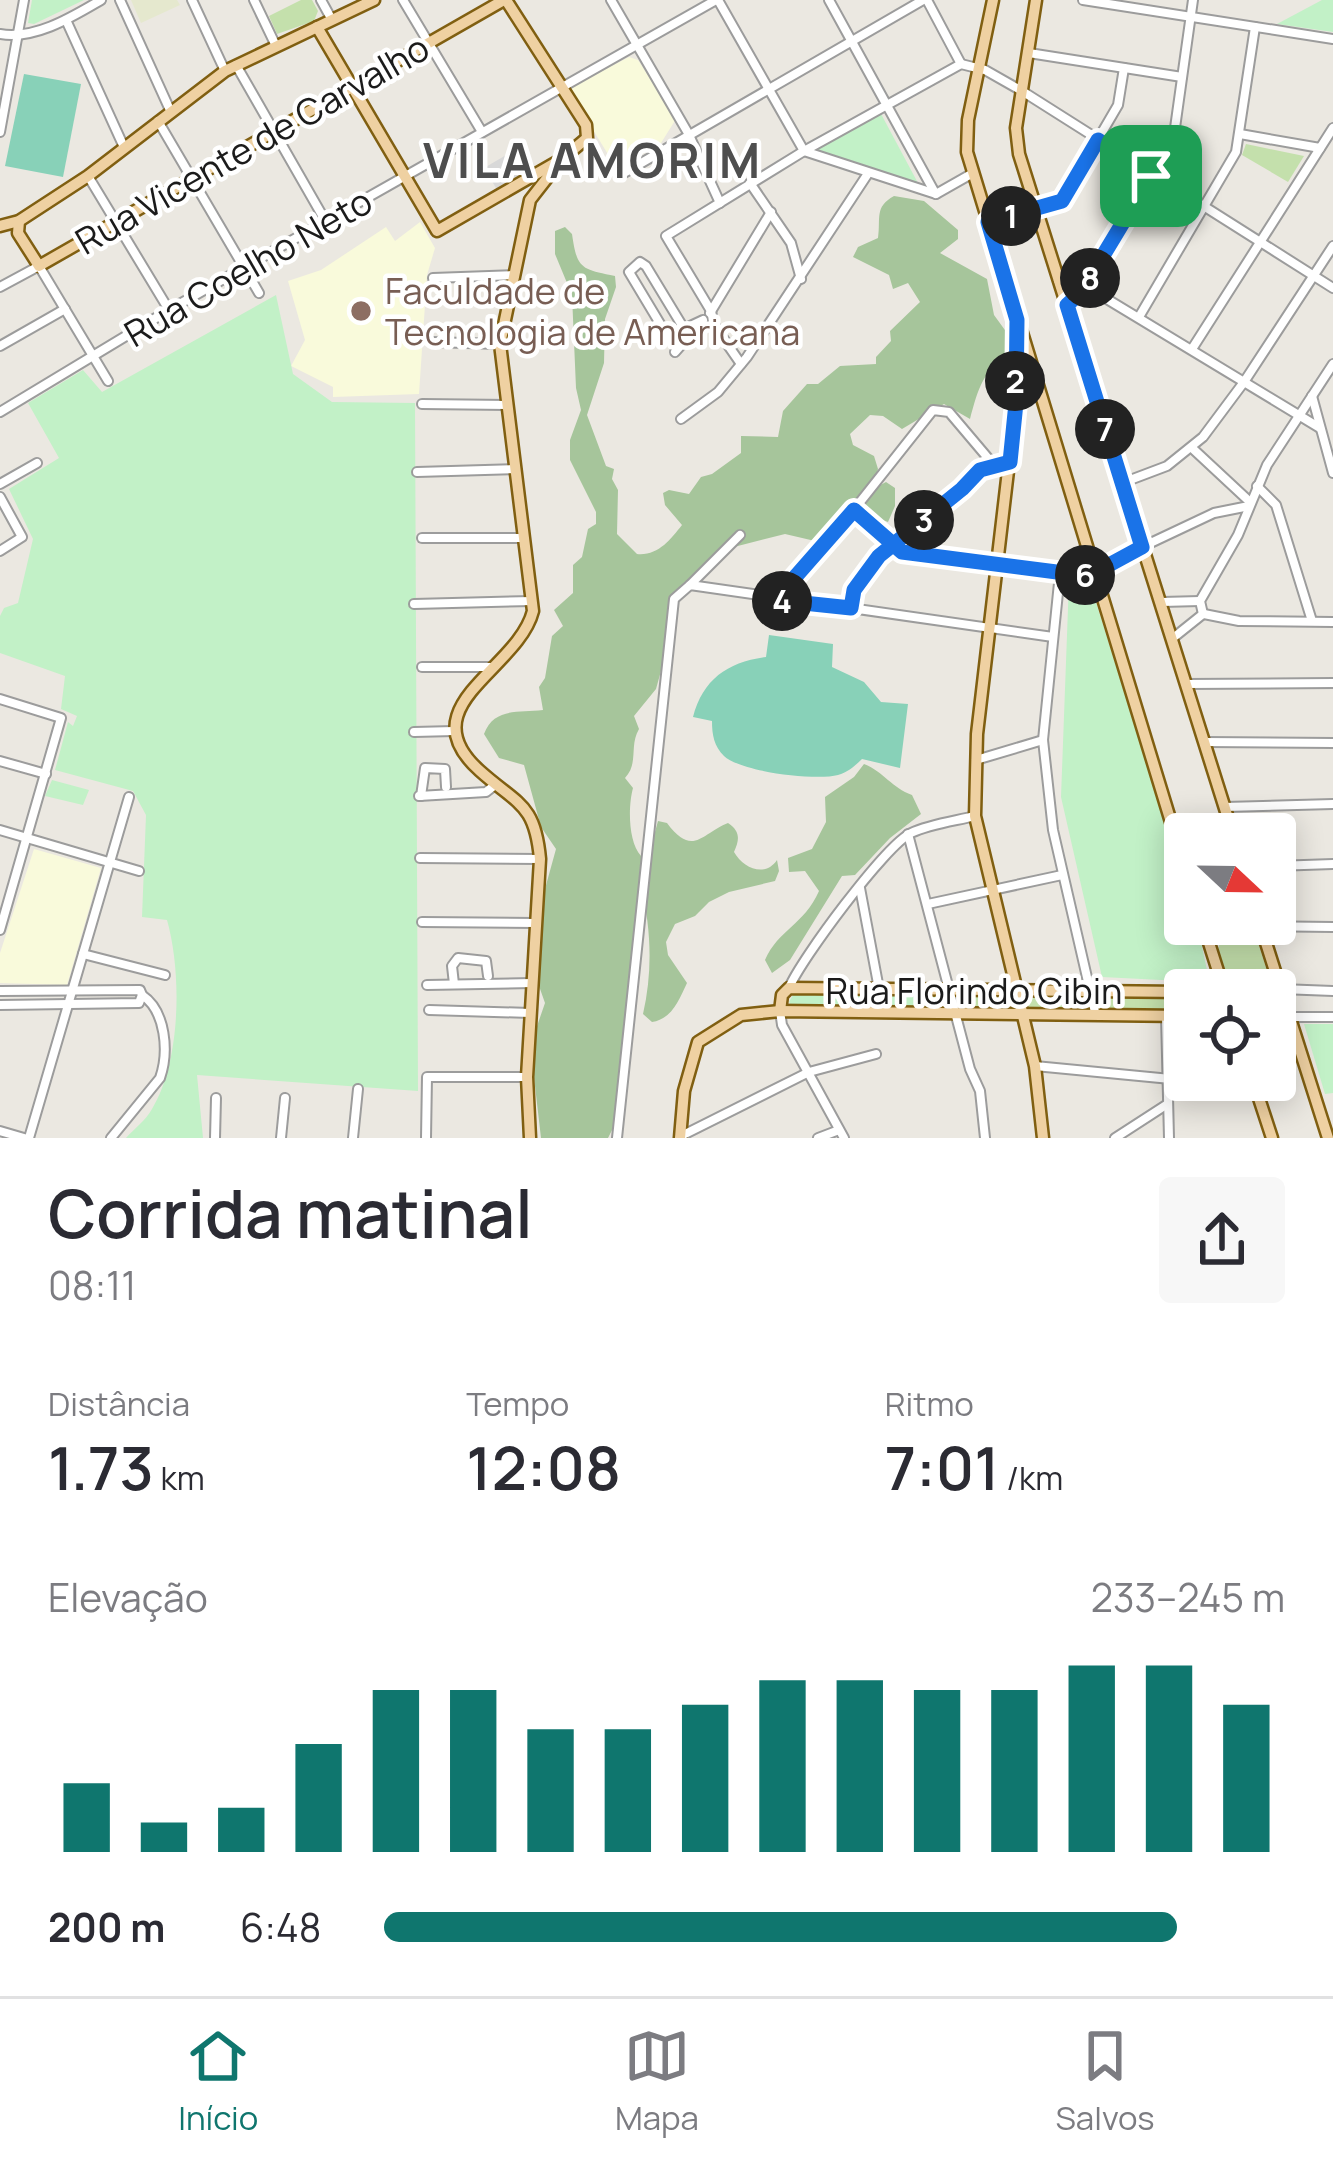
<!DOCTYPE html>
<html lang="pt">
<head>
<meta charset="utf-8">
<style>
  body { margin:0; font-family:Manrope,sans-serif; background:#f7f7f7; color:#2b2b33; height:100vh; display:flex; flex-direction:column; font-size:45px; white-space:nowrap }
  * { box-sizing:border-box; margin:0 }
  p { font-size:39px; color:#7c7c81 }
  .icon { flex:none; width:66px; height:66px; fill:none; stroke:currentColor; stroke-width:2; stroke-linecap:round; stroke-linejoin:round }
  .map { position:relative; height:1138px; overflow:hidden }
  .side { display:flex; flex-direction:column; background:#fff; flex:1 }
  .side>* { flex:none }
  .needle { width:78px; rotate:112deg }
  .controls { position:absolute; left:1164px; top:813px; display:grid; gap:24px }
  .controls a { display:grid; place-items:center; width:132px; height:132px; border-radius:12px; background:#fff; box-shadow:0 6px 30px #0003; font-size:60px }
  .pin { position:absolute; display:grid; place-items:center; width:102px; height:102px; color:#fff; margin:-51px; border-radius:24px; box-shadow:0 6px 18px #0006 }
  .km { position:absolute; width:60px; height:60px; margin:-30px; border-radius:50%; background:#222; color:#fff; font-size:33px; line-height:60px; text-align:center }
  .round { display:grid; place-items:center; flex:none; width:126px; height:126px; border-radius:12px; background:#f7f7f7 }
  .headline { display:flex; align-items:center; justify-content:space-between; height:204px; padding:0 48px }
  h1 { font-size:66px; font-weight:600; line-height:90px }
  .figures { display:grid; grid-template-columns:repeat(3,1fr); gap:18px; height:204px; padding:12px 48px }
  .figures div { display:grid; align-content:center }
  .figures b { font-size:60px; font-weight:600 }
  .figures small { font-size:33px; font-weight:400 }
  .figures p { font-size:33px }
  .chart { height:336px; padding:24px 48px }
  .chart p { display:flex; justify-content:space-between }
  .chart svg { width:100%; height:216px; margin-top:12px; stroke:#0f766e; stroke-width:6 }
  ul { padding:0 48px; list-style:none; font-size:39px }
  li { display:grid; grid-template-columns:192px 144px 1fr; align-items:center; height:90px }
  li i { height:30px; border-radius:15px; background:#0f766e }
  .tabs { display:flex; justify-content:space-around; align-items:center; height:168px; border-top:3px solid #e1e1e2; background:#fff; font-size:33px; color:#7c7c81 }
  .tabs a { display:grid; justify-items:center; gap:6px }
  .tabs .on { color:#0f766e }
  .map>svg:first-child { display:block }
  .residential { fill:#d8d8d8 }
  .education { fill:#f9fadb }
  .farmland { fill:#e5e8ce }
  .grass { fill:#c4e0ac }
  .forest { fill:#a6c59b }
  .park { fill:#c2f1c7 }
  .pitch { fill:#88d1b8 }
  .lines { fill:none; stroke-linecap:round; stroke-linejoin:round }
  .minor-casing { stroke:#9c9c9c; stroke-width:12 }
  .major-casing { stroke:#805f11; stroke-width:15 }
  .minor { stroke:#fff; stroke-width:8 }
  .major { stroke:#efd1a2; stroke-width:10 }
  .route-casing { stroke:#fff; stroke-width:24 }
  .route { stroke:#1a73e8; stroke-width:15 }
  .education-dot { fill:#8d6e63; stroke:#fff; stroke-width:4.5 }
  .labels { text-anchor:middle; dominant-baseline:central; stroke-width:9; stroke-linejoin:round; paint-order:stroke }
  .street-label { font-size:36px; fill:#1b1b1b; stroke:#fff }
  .education-label { font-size:36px; fill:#785e54; stroke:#fff; text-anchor:start }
  .district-label { font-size:48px; font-weight:bold; letter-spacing:3px; fill:#4e4e4e; stroke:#fff }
</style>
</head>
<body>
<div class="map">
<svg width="1333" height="1138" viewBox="0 0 1333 1138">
  <rect width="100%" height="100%" fill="#ebe8e1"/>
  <polygon class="residential" points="523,145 537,170 499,193 484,168"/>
  <g class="education">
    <polygon points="629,57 638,60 676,119 661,143 617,169 568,89"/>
    <polygon points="420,222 435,248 427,275 419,394 333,397 333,387 291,366 305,340 288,281 321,270 386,227 395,241"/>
    <polygon points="34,849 101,868 67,985 0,983 0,953"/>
  </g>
  <polygon class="farmland" points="131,0 177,0 180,5 141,23"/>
  <g class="grass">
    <polygon points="301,0 312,0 318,11 314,21 277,34 269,16"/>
    <polygon points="1246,144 1304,156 1288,182 1242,155"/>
    <polygon points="1255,933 1273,990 1232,990 1218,949 1220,942"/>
    <polygon points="1102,995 1185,996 1185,1011 1102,1010 1099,1005"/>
    <polygon points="1006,996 1008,1009 963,1009 958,1002 961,997"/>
    <polygon points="1029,996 1083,996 1088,1003 1084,1009 1031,1009 1025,1002"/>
  </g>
  <g class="forest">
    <path d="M894,196L924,201L958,230V239L940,253L987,279L994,315L1018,348L1014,355C983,366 978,390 970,419L944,404L902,429L883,416L870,415L850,434L853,445L874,456L878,469L873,489L886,482L895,488V506L888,522L858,511L815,541L785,534L730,548L685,582L667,613V649L656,689L634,716L639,729C629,746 639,763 625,778L633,788C628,806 628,842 641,856L650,850L658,821L667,823C693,858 702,833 728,823C740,831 740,839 734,852C743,868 765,878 777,860L779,871L775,881L729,892L709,902L695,916L675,924L666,942L668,955L687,983C679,1000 672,1019 652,1022L643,1014C653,971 651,927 641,887L613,1128L608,1138H541L532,1060L535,1032L545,1003L539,986L540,907L556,849L541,827L524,765L499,758L484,734C494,707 519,713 543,710L539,687L545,678L552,636L563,626L554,610L573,593V565L582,557L588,529L596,524V512L570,460V440L581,410L576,388L572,295L555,254V231L565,227L572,234C577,269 581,269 615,276L616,287L605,319L604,363L587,415L606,466L614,469L612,479L618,490L617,534L637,554C658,556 670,540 682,525L665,505L663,493L669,490L689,494L701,477L712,474L741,453V436L778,437L783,411L807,384H818L840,366L876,364V357L891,341L890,331L920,302L908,283L893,289L889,275L853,257L858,247L878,238C881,218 874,207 894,196Z"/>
    <path d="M864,764C884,772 892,788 912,795L921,814L890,838L855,875L842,876L790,960L772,973L765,960C778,930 804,925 819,891L805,871L789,872L788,858L812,849L826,822L825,797L854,777Z"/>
  </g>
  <g class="park">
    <polygon points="32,0 84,0 34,24 28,23"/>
    <polygon points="1322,0 1333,0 1333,32 1277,24"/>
    <polygon points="880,112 919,185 810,150"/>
    <path d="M276,295L293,374L332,402L415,403L418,1091L197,1075L203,1138H126C134,1129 146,1120 152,1109C181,1061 182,973 167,920L142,917L146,815L133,791L55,770L68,722L73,726L77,716L61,709L65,676L0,653V616L4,608L18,603L33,539L9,489L59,458L28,403L83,370L102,392Z"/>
    <polygon points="1089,580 1185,886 1185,924 1197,924 1198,928 1208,975 1201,982 1102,977 1061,797 1069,581"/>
    <polygon points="52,780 89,790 83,805 45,796"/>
    <polygon points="793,995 939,995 945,1001 941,1008 793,1008 789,1002"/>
    <polygon points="1304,1024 1333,1024 1333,1093 1325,1094"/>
  </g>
  <g class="pitch">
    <polygon points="24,74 81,84 63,177 5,166"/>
    <path d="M769,635L833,644L832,667L864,682L881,702L908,704L900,768L862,759C855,766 848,772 838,775C816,781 741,772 724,756C714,746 712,735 712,721L693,717C703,679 728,662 766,657Z"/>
  </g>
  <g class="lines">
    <defs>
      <g id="minor">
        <polyline points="120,0 170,110"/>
        <polyline points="192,0 225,71"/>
        <polyline points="254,0 276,46"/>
        <polyline points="321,0 332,20"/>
        <polyline points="403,0 482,132"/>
        <polyline points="611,0 688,133 720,203"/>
        <polyline points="718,0 804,151 936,194"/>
        <polyline points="829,0 935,193"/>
        <polyline points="927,0 961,64"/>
        <polyline points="1083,0 1333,39"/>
        <polyline points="66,20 123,145"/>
        <path d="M0,34C35,40 72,17 101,0"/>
        <polyline points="1029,53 1182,77"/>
        <polyline points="236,65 326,222"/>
        <polyline points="158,121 259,293"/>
        <polyline points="0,132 24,0"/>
        <polyline points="1240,134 1320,148"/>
        <polyline points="624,173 923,0"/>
        <polyline points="88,176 169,310"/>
        <polyline points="750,183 791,243 801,279"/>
        <polyline points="936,194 973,173"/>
        <polyline points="988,222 1062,201 1118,105 1124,68"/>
        <polyline points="433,278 515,275"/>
        <polyline points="1058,280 1092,290 1320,428"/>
        <polyline points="0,287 39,266 108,381"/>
        <polyline points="1086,287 1174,135 1193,0"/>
        <polyline points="1067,305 1078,295 1096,294"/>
        <polyline points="710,313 771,212"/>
        <polyline points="1139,317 1236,152 1255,27"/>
        <polyline points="683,327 646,266 640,262 629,272 665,332 671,335 703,320"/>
        <polyline points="431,342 500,344"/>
        <polyline points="0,346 65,309"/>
        <polyline points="1192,349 1333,128"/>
        <polyline points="675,352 700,324"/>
        <polyline points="741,364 714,325 711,311 666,236 804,151 961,64 985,70 1022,91 1333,288"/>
        <polyline points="1312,396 1333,473"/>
        <polyline points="422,404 508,405"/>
        <polyline points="0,412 169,310 716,0"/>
        <polyline points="681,419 718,392 747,357 867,175"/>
        <polyline points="1192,448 1250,502"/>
        <polyline points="417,472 515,469"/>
        <polyline points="1122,483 1167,466 1203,437 1244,382 1333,246"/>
        <polyline points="0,484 37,463"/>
        <polyline points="1257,486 1276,505 1312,621"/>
        <polyline points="0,497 22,537 0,551"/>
        <polyline points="854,510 902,552 998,564"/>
        <polyline points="422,538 524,538"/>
        <polyline points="1142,547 1214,513 1249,506"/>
        <polyline points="1060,573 1043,740 1053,830 1095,1012"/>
        <polyline points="690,585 740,535"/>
        <polyline points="775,600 849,516 933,410 949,412 993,464"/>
        <polyline points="1162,602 1200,601"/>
        <polyline points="414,604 532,601"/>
        <polyline points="851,608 854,589 879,556 962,489 980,470 1010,462"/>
        <polyline points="1203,614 1200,601 1238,535 1267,465 1333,364"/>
        <polyline points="1204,614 1239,621 1333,622"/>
        <polyline points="1173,638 1203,614"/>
        <polyline points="422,667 492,667"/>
        <polyline points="1186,684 1333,683"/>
        <polyline points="0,699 61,718 0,930"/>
        <polyline points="414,732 454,731"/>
        <polyline points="1204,742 1333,743"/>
        <polyline points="976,760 1043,740"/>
        <polyline points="0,761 46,774"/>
        <polyline points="419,796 486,792 495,785"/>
        <polyline points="421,796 425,768 445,769 446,787"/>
        <polyline points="1225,807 1333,804"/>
        <polyline points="0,830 139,871"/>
        <polyline points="908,834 970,1069 980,1091 985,1138"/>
        <polyline points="420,858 540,859"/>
        <polyline points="1275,866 1333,864"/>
        <polyline points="860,888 879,989"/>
        <polyline points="928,904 1062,875"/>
        <polyline points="422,922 535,923"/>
        <polyline points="1209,940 1260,926 1333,927"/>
        <polyline points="83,954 165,975"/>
        <polyline points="454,984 452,966 458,958 486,961 488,976"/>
        <polyline points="427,985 532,983"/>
        <path d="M789,988C801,959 885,846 911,833C930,824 955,821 975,816"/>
        <polyline points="1281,989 1333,991"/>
        <polyline points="0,991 140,990 142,995 139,1003 0,1005"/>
        <polyline points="429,1010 530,1013"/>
        <polyline points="780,1011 782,1025 844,1138"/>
        <polyline points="1166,1015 1169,1138"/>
        <polyline points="1290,1017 1333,1017"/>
        <polyline points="1035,1066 1254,1087"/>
        <polyline points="0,1131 24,1138"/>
        <polyline points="681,1136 809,1072 876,1054"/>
        <polyline points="29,1138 129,797"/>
        <path d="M111,1138L160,1078C169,1052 166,1011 142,995"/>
        <polyline points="215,1138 216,1098"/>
        <polyline points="281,1138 285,1098"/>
        <polyline points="353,1138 358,1089"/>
        <polyline points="426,1138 427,1077 527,1077"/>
        <polyline points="617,1138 674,599 690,585 1053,637"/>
        <polyline points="818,1138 839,1130"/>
        <polyline points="1115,1138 1166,1105"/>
      </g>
      <g id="major">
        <polyline points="993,0 968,120 967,152 1185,868"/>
        <polyline points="1036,0 1016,128 1019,154 1233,834"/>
        <polyline points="317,27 437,231 562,159 587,138 586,125 506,0"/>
        <polyline points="19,221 18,233 39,266 504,0"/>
        <polyline points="0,226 19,221 88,176 225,71 374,0"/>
        <polyline points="1017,336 1016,403 977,734 975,816 1035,1066 1043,1138"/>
        <polyline points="998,564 1089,575 1142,547"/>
        <polyline points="1203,924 1224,990"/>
        <polyline points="1260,924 1328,1138"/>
        <polyline points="780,1011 782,995 789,988 1185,992"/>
        <polyline points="1253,1080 1272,1138"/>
        <path d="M530,1138L527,1077L540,859C535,803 518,805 480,771C407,706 518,670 533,611L500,344L530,200L562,159"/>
        <polyline points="680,1138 684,1091 698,1042 741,1015 780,1011 1185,1016"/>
      </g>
    </defs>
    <use href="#minor" class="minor-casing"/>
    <use href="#major" class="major-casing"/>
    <use href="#minor" class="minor"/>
    <use href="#major" class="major"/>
  </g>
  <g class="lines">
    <defs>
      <polyline id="route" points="1151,176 1098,140 1062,201 988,222 1017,320 1016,403 1010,462 980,470 962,489 879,556 854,590 851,608 775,600 854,510 902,552 1080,575 1096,572 1142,547 1067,305 1078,295 1097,294 1086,287 1089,279 1151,176"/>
    </defs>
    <use href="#route" class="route-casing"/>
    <use href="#route" class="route"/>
  </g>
  <circle class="education-dot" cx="361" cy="311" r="12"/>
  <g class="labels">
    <g class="street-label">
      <text transform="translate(252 144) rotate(-30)">Rua Vicente de Carvalho</text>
      <text transform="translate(248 267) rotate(-30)">Rua Coelho Neto</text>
      <text x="974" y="990">Rua Florindo Cibin</text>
    </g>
    <g class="education-label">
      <text x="385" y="290">Faculdade de<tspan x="385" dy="41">Tecnologia de Americana</tspan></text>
    </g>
    <g class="district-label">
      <text x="593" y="159">VILA AMORIM</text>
    </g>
  </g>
</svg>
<div class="controls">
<a><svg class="needle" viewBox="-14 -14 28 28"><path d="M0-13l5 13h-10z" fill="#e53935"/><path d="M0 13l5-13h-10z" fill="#7c7c81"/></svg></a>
<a><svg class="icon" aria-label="locate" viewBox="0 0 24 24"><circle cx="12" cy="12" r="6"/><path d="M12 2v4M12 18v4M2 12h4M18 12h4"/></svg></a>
</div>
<div class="pin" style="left:1151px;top:176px;background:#1e9e55"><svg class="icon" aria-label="arrive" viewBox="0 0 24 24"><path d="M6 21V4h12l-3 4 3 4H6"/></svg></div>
<b class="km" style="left:1011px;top:216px">1</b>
<b class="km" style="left:1015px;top:381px">2</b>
<b class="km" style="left:924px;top:520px">3</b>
<b class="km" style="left:782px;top:601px">4</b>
<b class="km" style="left:1085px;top:575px">6</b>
<b class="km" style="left:1105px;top:429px">7</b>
<b class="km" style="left:1090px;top:278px">8</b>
</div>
<section class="side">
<div class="headline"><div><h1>Corrida matinal</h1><p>08:11</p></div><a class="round"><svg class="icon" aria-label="share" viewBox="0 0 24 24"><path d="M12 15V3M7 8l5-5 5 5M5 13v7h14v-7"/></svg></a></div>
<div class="figures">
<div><p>Distância</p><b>1.73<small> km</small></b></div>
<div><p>Tempo</p><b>12:08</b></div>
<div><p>Ritmo</p><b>7:01<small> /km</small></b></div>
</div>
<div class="chart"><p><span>Elevação</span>233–245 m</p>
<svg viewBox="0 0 160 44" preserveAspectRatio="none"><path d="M5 44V30M15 44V38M25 44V35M35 44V22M45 44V11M55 44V11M65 44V19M75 44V19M85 44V14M95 44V9M105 44V9M115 44V11M125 44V11M135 44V6M145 44V6M155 44V14"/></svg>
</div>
<ul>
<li><b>200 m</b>6:48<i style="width:88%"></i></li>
</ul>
</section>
<nav class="tabs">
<a class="on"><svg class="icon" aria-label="home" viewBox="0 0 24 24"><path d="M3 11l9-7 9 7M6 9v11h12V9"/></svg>Início</a>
<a><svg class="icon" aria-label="map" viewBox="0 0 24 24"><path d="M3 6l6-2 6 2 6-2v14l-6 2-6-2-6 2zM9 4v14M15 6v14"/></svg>Mapa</a>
<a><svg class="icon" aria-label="saved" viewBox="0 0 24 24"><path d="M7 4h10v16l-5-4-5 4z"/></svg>Salvos</a>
</nav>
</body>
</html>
